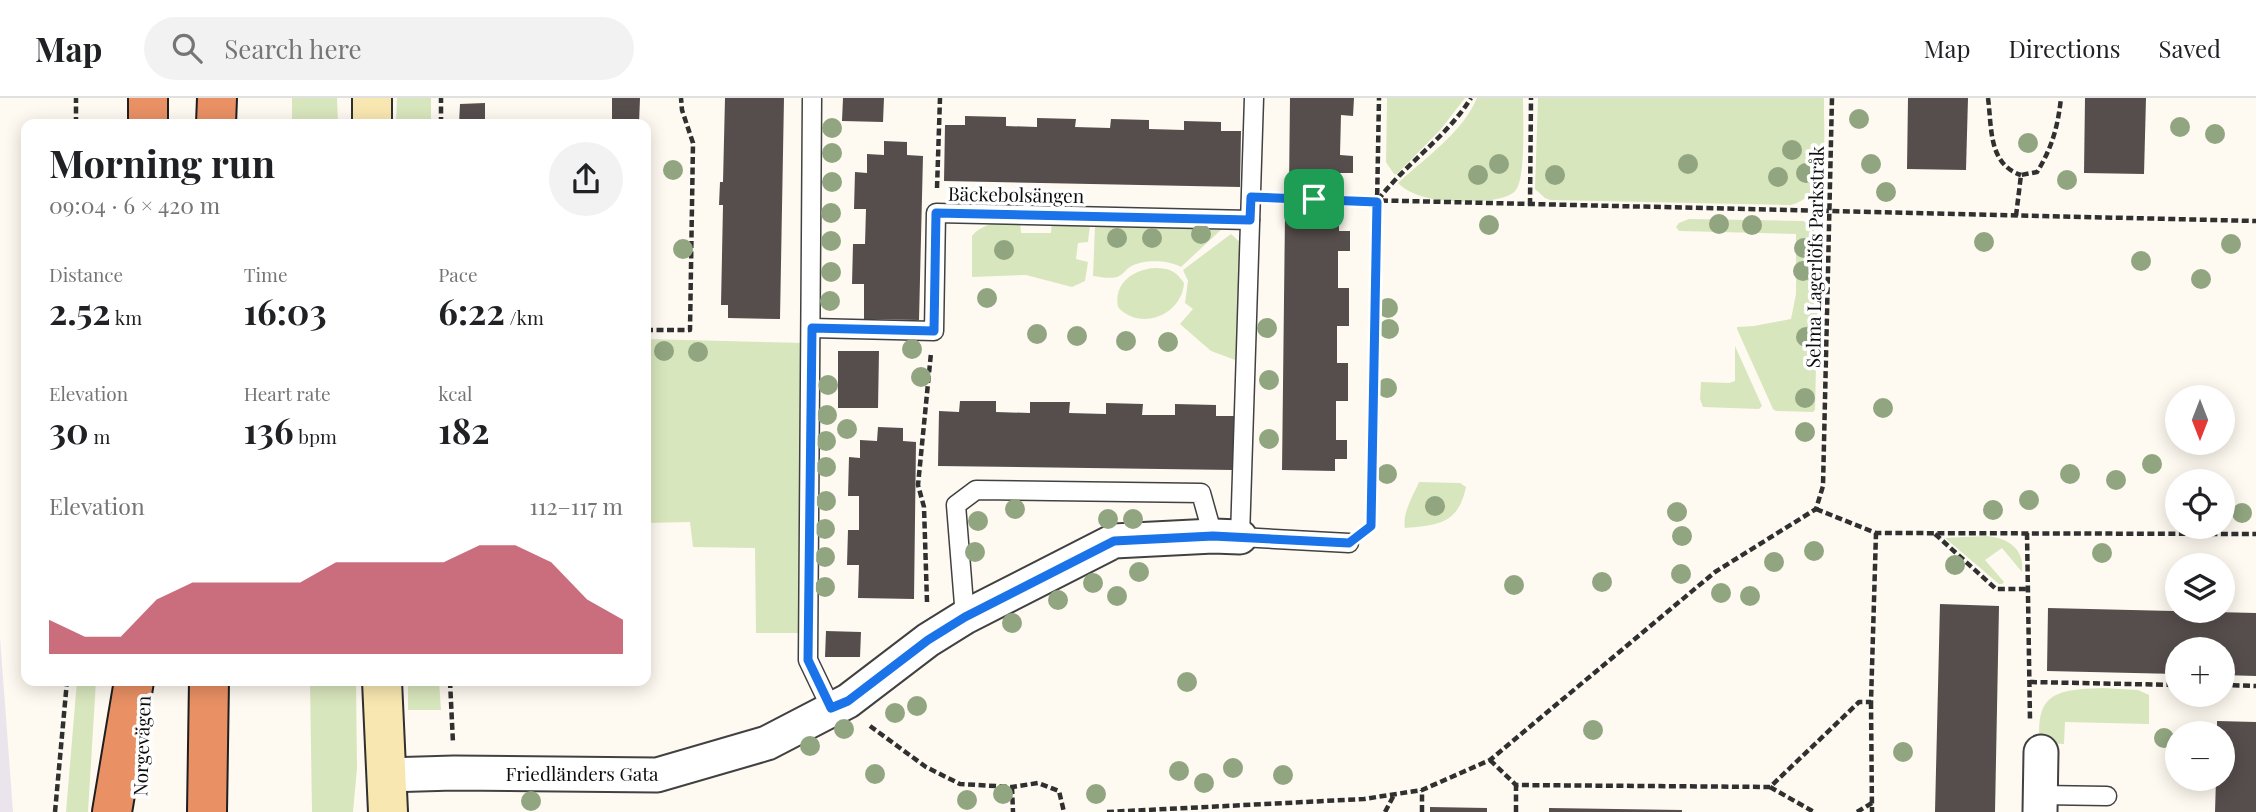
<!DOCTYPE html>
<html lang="en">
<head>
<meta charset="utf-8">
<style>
  body { margin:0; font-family:"Playfair Display",serif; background:#f2f2f2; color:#202124; height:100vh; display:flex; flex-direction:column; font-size:26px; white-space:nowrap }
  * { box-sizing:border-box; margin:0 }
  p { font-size:23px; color:#757577 }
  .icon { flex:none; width:38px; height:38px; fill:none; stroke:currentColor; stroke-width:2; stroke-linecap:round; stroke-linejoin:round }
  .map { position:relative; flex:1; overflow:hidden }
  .sheet { position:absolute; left:21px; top:21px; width:630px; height:567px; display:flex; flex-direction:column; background:#fff; border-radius:14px; box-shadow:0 4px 18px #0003 }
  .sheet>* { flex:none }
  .needle { width:46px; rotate:180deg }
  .tools { position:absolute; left:2165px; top:287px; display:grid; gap:14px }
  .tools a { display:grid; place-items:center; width:70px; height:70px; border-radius:50%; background:#fff; box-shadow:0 4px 18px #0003; font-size:35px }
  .pin { position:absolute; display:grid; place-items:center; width:60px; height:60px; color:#fff; margin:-30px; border-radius:14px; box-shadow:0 4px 10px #0006 }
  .round { display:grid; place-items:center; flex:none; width:74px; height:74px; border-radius:37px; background:#f2f2f2 }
  .overview { display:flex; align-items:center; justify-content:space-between; height:119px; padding:0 28px }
  h1 { font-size:38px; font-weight:700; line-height:52px }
  .figures { display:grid; grid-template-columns:repeat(3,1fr); gap:10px; height:119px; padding:7px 28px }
  .figures div { display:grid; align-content:center }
  .figures b { font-size:35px; font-weight:700 }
  .figures small { font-size:19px; font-weight:400 }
  .figures p { font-size:19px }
  .chart { height:196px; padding:14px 28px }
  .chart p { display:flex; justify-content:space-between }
  .chart svg { width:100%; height:126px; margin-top:7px; fill:#b43148; opacity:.7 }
  header { display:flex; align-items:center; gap:42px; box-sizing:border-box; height:98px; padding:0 35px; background:#fff; border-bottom:2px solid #e0e0e0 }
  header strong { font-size:33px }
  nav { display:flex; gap:38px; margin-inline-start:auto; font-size:24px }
  .search { width:490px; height:63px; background:#f2f2f2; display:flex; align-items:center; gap:18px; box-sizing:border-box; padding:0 24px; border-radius:38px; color:#757577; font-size:26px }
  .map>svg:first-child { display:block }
  .industrial { fill:#eae4ec }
  .green { fill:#d8e6bd }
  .building { fill:#564e4c }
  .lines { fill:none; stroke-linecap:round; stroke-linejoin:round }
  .lane-casing { stroke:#414141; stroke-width:21 }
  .street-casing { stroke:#414141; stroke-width:37 }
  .secondary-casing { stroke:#303030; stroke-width:42 }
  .highway-casing { stroke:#1f1f1f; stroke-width:42 }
  .path { stroke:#303030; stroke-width:4.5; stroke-dasharray:7 3.5; stroke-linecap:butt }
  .lane { stroke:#fff; stroke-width:18 }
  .street { stroke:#fff; stroke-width:33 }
  .secondary { stroke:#f9e7b1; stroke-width:38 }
  .highway { stroke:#e99064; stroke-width:38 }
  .tree { fill:#91a680 }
  .route-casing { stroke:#fff; stroke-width:14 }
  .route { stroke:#1a73e8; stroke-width:9 }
  .labels { text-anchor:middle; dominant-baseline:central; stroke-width:7; stroke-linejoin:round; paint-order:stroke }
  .street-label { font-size:19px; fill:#0e0e0e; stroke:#fff }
</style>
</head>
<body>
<header>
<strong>Map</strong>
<div class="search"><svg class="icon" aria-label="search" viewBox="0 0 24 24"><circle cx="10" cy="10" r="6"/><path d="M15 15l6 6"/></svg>Search here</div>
<nav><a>Map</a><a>Directions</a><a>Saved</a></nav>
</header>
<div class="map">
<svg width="2256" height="714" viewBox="0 0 2256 714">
  <rect width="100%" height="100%" fill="#fefaf1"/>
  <polygon class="industrial" points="0,514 0,539 13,714 0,714"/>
  <g class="green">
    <polygon points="292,0 337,0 338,26 292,26"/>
    <polygon points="397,0 431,0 431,26 396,26"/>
    <polygon points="1387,0 1465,0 1441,31 1397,76 1394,76 1386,64"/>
    <path d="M1477,0H1523C1523,19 1526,78 1516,92C1505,107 1449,104 1432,101C1419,98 1407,94 1398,85C1425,60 1462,35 1477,0Z"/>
    <path d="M1538,0H1824C1823,34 1833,96 1791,107L1550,102L1545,100L1535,91Z"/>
    <polygon points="1689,121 1803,123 1809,126 1819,140 1815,312 1813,314 1776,313 1773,311 1737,231 1737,229 1754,228 1791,221 1796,196 1796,136 1679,133 1676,129 1679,125"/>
    <path d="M1020,122L1021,135H1051L1052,122L1090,127L1088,144L1078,145L1076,161L1088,164L1085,183L1072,189L1026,177L972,179V138C983,124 1003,124 1020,122Z"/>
    <path d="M1196,126L1224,129L1181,169C1167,162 1144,161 1130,169C1125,172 1123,177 1117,179C1109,181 1101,179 1093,178L1095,128L1152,130Z"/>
    <polygon points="1231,136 1247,151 1238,263 1211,253 1180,226 1193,211 1185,205 1188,183 1183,172"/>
    <path d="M1155,170C1169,170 1176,173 1184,185C1182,217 1140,234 1118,209C1113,185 1134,171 1155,170Z"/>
    <polygon points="646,241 806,245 803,535 756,535 755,450 693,449 690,424 646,425"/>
    <polygon points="1735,248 1762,308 1759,311 1703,309 1700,301 1701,284 1729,285 1735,283"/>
    <path d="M1419,384L1460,385L1466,389C1458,426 1439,427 1405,430C1402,415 1413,398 1419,384Z"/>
    <path d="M1987,438C2008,440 2025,451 2022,474L2002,450L1985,462L2004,484L2002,486H1999L1945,440Z"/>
    <polygon points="77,583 96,583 88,714 66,714"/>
    <polygon points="310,583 356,583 357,670 353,714 312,714"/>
    <polygon points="408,583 439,583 441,612 408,612"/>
    <path d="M2102,590L2138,592L2149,597V626L2065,624L2064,646L2040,645C2035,593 2059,592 2102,590Z"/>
  </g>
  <g class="building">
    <polygon points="612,0 640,0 639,26 612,26"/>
    <polygon points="725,0 784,0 780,221 728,220 728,207 721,207 723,107 719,107 720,84 723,84"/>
    <polygon points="843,0 884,0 883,24 842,23"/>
    <polygon points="1290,0 1354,0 1353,18 1341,17 1340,57 1353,58 1353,75 1340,75 1340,90 1289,89"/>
    <polygon points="1908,0 1968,0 1966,72 1907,71"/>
    <polygon points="2085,0 2146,0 2144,76 2084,75"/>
    <polygon points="485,5 485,26 459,26 460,6"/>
    <polygon points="965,18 1006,19 1006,28 1037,29 1037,20 1076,21 1075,29 1110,30 1111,21 1149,22 1149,31 1184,32 1184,23 1221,24 1221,33 1241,33 1240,89 944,83 945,27 965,27"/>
    <polygon points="884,43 907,44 907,57 923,58 919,222 864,221 864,186 852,186 853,146 865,146 866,111 854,111 855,74 867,75 867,56 884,57"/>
    <polygon points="1285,116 1339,117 1339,133 1350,133 1350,153 1338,153 1338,190 1349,190 1349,228 1337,228 1337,265 1348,265 1348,303 1336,303 1336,342 1347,342 1347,361 1335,361 1335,373 1282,372"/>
    <polygon points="838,253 879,253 878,310 838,310"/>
    <polygon points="960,303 996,303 996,314 1030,315 1030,304 1070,304 1069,315 1106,316 1106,305 1143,306 1142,317 1175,317 1175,306 1216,307 1216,318 1234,318 1233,372 938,368 939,313 959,314"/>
    <polygon points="878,329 903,330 903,343 916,344 914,501 858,500 859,467 847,467 848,432 859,432 859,398 848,398 849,359 860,360 860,342 877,343"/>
    <polygon points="1940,506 1999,508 1995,714 1935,714"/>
    <polygon points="2048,510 2256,515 2256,578 2222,577 2222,551 2177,551 2177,576 2047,573"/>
    <polygon points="826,533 861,534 860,559 825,559"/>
    <polygon points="2217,623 2256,624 2256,714 2215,714 2216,681 2222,681 2222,635 2217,635"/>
    <polygon points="1430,709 1487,710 1487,714 1430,714"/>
    <polygon points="1549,710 1682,712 1682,714 1549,714"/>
  </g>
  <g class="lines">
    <defs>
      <g id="lane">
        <polyline points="812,0 808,562 831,610"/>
        <polyline points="1254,0 1240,439 1349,445"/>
        <polyline points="812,230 934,233 936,115 1250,122"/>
        <polyline points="965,519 956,407 976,392 1201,395 1213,438"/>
        <polyline points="2040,697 2107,698"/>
      </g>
      <g id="street">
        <polyline points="386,677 454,675 657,677 767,645 848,603 928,542 965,519 1114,443 1213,438 1240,439"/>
        <polyline points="2040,714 2041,654"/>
      </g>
      <g id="secondary">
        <polyline points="372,0 372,26"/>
        <polyline points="382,583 388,714"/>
      </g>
      <g id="highway">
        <polyline points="148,26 148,0"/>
        <polyline points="216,26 217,0"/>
        <polyline points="112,714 134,583"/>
        <polyline points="207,714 209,583"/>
      </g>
    </defs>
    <use href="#lane" class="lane-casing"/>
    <use href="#street" class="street-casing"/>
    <use href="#secondary" class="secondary-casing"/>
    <use href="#highway" class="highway-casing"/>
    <g class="path">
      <path d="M1988,0C1992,30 1988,66 2021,77"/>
      <polyline points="76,26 76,0"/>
      <polyline points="441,26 441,0"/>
      <polyline points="937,90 940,0"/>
      <polyline points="1276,100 2256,123"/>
      <path d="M1378,102C1406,65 1446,40 1471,0"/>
      <polyline points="1530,107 1531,0"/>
      <path d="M2016,118L2021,77L2037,74C2052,50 2058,28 2061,0"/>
      <polyline points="646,232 690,232 693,45 682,12 681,0"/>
      <polyline points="1816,411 1876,435 2256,436"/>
      <polyline points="1367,431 1371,428 1379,0"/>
      <polyline points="2027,435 2030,623"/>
      <polyline points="1935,436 1996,491 2028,491"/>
      <polyline points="927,504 924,409 918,387 931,255"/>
      <polyline points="450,583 453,645"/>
      <polyline points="2030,584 2177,587"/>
      <polyline points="2222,587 2256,588"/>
      <polyline points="1871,604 1872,714"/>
      <polyline points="870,628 926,669 960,686 1012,689 1038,685 1059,693 1064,714"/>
      <polyline points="1490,662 1516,687 1770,689 1859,604 1871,604 1876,435"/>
      <polyline points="1012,689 1013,714"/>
      <polyline points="1770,689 1814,714"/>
      <polyline points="55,714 67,583"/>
      <polyline points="1107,714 1364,701 1422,692 1490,662 1715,474 1816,411 1823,388 1832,0"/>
      <polyline points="1385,714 1394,697"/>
      <polyline points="1422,714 1422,692"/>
      <polyline points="1516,714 1516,687"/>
      <polyline points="1857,714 1872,705"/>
    </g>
    <use href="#lane" class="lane"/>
    <use href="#street" class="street"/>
    <use href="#secondary" class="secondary"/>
    <use href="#highway" class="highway"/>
  </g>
  <g class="tree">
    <circle cx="1859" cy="21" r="10"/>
    <circle cx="2180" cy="29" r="10"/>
    <circle cx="832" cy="30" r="10"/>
    <circle cx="2215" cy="36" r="10"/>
    <circle cx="2028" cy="45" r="10"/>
    <circle cx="1792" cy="52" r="10"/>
    <circle cx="832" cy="55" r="10"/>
    <circle cx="1499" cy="66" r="10"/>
    <circle cx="1688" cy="66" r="10"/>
    <circle cx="1871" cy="66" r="10"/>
    <circle cx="673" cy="72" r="10"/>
    <circle cx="1806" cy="75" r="10"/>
    <circle cx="1478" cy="77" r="10"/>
    <circle cx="1555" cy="77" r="10"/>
    <circle cx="1778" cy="79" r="10"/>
    <circle cx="2067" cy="82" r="10"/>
    <circle cx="832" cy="84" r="10"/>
    <circle cx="1886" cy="94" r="10"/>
    <circle cx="831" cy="115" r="10"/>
    <circle cx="1719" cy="126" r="10"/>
    <circle cx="1489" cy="127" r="10"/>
    <circle cx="1752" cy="127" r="10"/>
    <circle cx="1201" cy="136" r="10"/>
    <circle cx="1117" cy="140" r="10"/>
    <circle cx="1152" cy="140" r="10"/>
    <circle cx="831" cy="143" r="10"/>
    <circle cx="1984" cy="144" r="10"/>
    <circle cx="2231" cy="146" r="10"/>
    <circle cx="1804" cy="150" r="10"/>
    <circle cx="683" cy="151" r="10"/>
    <circle cx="1004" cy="152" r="10"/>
    <circle cx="2141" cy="163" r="10"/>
    <circle cx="1803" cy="173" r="10"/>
    <circle cx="831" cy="174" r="10"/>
    <circle cx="2201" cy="181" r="10"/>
    <circle cx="987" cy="200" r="10"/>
    <circle cx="830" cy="203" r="10"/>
    <circle cx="1388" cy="210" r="10"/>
    <circle cx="1267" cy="230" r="10"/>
    <circle cx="1389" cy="231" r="10"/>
    <circle cx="1037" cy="236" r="10"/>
    <circle cx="1077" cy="238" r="10"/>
    <circle cx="1806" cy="239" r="10"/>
    <circle cx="1126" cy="243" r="10"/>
    <circle cx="1168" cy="244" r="10"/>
    <circle cx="912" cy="251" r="10"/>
    <circle cx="664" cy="253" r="10"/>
    <circle cx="698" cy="254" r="10"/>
    <circle cx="921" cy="279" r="10"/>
    <circle cx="1269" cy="282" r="10"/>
    <circle cx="828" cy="287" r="10"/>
    <circle cx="1387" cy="290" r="10"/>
    <circle cx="1805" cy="300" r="10"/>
    <circle cx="1883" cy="310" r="10"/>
    <circle cx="827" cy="317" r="10"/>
    <circle cx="847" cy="331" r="10"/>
    <circle cx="1805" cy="334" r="10"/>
    <circle cx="1269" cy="341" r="10"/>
    <circle cx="826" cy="343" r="10"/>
    <circle cx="2152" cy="366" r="10"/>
    <circle cx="826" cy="369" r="10"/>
    <circle cx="1387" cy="376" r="10"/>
    <circle cx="2070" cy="376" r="10"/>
    <circle cx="2116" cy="382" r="10"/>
    <circle cx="2029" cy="402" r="10"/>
    <circle cx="826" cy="403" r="10"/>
    <circle cx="1435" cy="408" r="10"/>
    <circle cx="1015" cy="411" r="10"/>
    <circle cx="1993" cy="412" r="10"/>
    <circle cx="1677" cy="414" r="10"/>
    <circle cx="2242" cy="415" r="10"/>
    <circle cx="1108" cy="421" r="10"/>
    <circle cx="1133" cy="421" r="10"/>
    <circle cx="978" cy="423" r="10"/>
    <circle cx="825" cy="431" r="10"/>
    <circle cx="1682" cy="438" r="10"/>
    <circle cx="1814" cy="453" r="10"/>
    <circle cx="975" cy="454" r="10"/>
    <circle cx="2102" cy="455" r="10"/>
    <circle cx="825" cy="459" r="10"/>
    <circle cx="1774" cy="464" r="10"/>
    <circle cx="1955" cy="467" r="10"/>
    <circle cx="1139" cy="474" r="10"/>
    <circle cx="1681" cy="476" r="10"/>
    <circle cx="1602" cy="484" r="10"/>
    <circle cx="1093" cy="485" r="10"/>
    <circle cx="1514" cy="487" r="10"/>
    <circle cx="825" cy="489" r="10"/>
    <circle cx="1721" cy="495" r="10"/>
    <circle cx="1117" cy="498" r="10"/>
    <circle cx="1750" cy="498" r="10"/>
    <circle cx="1058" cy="502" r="10"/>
    <circle cx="1012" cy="525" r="10"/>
    <circle cx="1187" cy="584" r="10"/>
    <circle cx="917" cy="608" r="10"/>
    <circle cx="895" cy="615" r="10"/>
    <circle cx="844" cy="631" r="10"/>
    <circle cx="1593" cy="632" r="10"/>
    <circle cx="2164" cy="640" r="10"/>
    <circle cx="810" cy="648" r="10"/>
    <circle cx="1903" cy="654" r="10"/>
    <circle cx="1233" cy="670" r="10"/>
    <circle cx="1179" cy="673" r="10"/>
    <circle cx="875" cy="676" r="10"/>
    <circle cx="1283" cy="677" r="10"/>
    <circle cx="1204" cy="685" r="10"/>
    <circle cx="1003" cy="696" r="10"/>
    <circle cx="1096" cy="696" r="10"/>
    <circle cx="967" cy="702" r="10"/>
    <circle cx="531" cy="703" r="10"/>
  </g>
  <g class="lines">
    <defs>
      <polygon id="route" points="1251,99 1377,104 1371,428 1349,445 1213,438 1114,443 965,519 928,542 848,603 831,610 808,562 812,230 934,233 936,115 1250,122"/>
    </defs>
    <use href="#route" class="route-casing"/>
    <use href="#route" class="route"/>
  </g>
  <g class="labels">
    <g class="street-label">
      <text transform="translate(1016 96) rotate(1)">Bäckebolsängen</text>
      <text transform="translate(1814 159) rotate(-89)">Selma Lagerlöfs Parkstråk</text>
      <text transform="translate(141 648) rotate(-88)">Norgevägen</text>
      <text x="582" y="675">Friedländers Gata</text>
    </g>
  </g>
</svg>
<div class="tools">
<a><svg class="needle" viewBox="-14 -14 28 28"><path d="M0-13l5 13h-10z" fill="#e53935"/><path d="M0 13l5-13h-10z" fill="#757577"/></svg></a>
<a><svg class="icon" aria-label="locate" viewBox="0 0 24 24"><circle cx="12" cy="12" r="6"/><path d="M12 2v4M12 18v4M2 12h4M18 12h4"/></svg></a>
<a><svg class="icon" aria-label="layers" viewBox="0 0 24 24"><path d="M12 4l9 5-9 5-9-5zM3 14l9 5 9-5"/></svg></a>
<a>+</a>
<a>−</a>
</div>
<div class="pin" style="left:1314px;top:101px;background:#1e9e55"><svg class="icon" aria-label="arrive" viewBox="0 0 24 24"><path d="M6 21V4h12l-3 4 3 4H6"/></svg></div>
<section class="sheet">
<div class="overview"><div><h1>Morning run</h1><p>09:04 · 6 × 420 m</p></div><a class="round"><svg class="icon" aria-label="share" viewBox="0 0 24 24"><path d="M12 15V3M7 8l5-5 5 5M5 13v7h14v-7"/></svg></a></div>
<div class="figures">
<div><p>Distance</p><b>2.52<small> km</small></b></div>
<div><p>Time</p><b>16:03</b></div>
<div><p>Pace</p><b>6:22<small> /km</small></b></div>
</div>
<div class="figures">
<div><p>Elevation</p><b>30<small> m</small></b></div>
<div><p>Heart rate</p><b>136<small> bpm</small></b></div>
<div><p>kcal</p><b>182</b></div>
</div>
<div class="chart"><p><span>Elevation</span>112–117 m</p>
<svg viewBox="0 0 160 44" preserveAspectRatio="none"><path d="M0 44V32L10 38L20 38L30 25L40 19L50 19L60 19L70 19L80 12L90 12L100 12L110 12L120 6L130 6L140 12L150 25L160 32V44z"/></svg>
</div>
</section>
</div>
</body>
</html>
